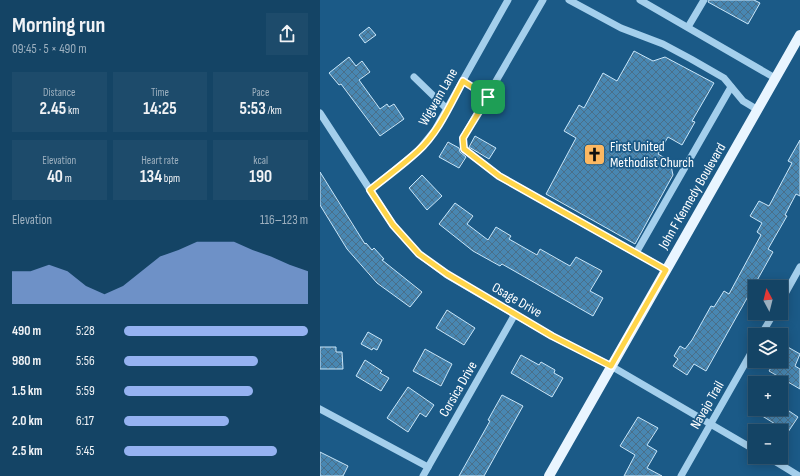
<!DOCTYPE html>
<html lang="en">
<head>
<meta charset="utf-8">
<style>
  body { margin:0; font-family:"Sofia Sans Condensed",sans-serif; background:#1d4b6b; color:#f1f3f6; height:100vh; display:flex; flex-direction:column; font-size:15px; white-space:nowrap }
  * { box-sizing:border-box; margin:0 }
  p { font-size:13px; color:#9db0bf }
  .icon { flex:none; width:22px; height:22px; fill:none; stroke:currentColor; stroke-width:2; stroke-linecap:round; stroke-linejoin:round }
  .map { position:relative; flex:1; overflow:hidden }
  .side { display:flex; flex-direction:column; background:#144465; width:320px }
  .side>* { flex:none }
  .needle { width:26px; rotate:353deg }
  .tools { position:absolute; left:428px; top:280px; display:grid; gap:8px }
  .tools a { display:grid; place-items:center; width:40px; height:40px; border-radius:0px; background:#144465; box-shadow:0 2px 10px #0003,0 0 0 1px #335c79; font-size:20px }
  .pin { position:absolute; display:grid; place-items:center; width:34px; height:34px; color:#fff; margin:-17px; border-radius:8px; box-shadow:0 2px 6px #0006 }
  .round { display:grid; place-items:center; flex:none; width:42px; height:42px; border-radius:0px; background:#1d4b6b }
  .overview { display:flex; align-items:center; justify-content:space-between; height:68px; padding:0 12px }
  h1 { font-size:22px; font-weight:700; line-height:30px }
  .metrics { display:grid; grid-template-columns:repeat(3,1fr); gap:6px; height:68px; padding:4px 12px }
  .metrics div { display:grid; align-content:center; border-radius:0px; background:#1d4b6b; text-align:center }
  .metrics b { font-size:17px; font-weight:700 }
  .metrics small { font-size:11px; font-weight:400 }
  .metrics p { font-size:11px }
  .chart { height:112px; padding:8px 12px }
  .chart p { display:flex; justify-content:space-between }
  .chart svg { width:100%; height:72px; margin-top:4px; fill:#95b2f1; opacity:.7 }
  ul { padding:0 12px; list-style:none; font-size:13px }
  li { display:grid; grid-template-columns:64px 48px 1fr; align-items:center; height:30px }
  li i { height:10px; border-radius:5px; background:#95b2f1 }
  main { display:flex; flex:1; min-height:0 }
  .map>svg:first-child { display:block }
  .building { fill:url(#building-cross-hatch); stroke:#c9e6f9 }
  .lines { fill:none; stroke-linecap:round; stroke-linejoin:round }
  .minor { stroke:#a4cfec; stroke-width:7 }
  .major { stroke:#e9f5ff; stroke-width:10 }
  .route-casing { stroke:#fff; stroke-width:8 }
  .route { stroke:#ffd54a; stroke-width:5 }
  .labels { text-anchor:middle; dominant-baseline:central; stroke-width:3.5; stroke-linejoin:round; paint-order:stroke }
  .street-label { font-size:14px; fill:#fff; stroke:#1b5a87 }
  .poi-label { font-size:14px; fill:#fff; stroke:#1b5a87; text-anchor:start }
</style>
</head>
<body>
<main>
<section class="side">
<div class="overview"><div><h1>Morning run</h1><p>09:45 · 5 × 490 m</p></div><a class="round"><svg class="icon" aria-label="share" viewBox="0 0 24 24"><path d="M12 15V3M7 8l5-5 5 5M5 13v7h14v-7"/></svg></a></div>
<div class="metrics">
<div><p>Distance</p><b>2.45<small> km</small></b></div>
<div><p>Time</p><b>14:25</b></div>
<div><p>Pace</p><b>5:53<small> /km</small></b></div>
</div>
<div class="metrics">
<div><p>Elevation</p><b>40<small> m</small></b></div>
<div><p>Heart rate</p><b>134<small> bpm</small></b></div>
<div><p>kcal</p><b>190</b></div>
</div>
<div class="chart"><p><span>Elevation</span>116–123 m</p>
<svg viewBox="0 0 160 44" preserveAspectRatio="none"><path d="M0 44V24L10 24L20 20L30 24L40 33L50 38L60 33L70 24L80 15L90 11L100 6L110 6L120 6L130 11L140 15L150 20L160 24V44z"/></svg>
</div>
<ul>
<li><b>490 m</b>5:28<i style="width:100%"></i></li>
<li><b>980 m</b>5:56<i style="width:73%"></i></li>
<li><b>1.5 km</b>5:59<i style="width:70%"></i></li>
<li><b>2.0 km</b>6:17<i style="width:57%"></i></li>
<li><b>2.5 km</b>5:45<i style="width:83%"></i></li>
</ul>
</section>
<div class="map">
<svg width="480" height="476" viewBox="0 0 480 476">
  <defs>
    <pattern id="building-cross-hatch" width="8" height="8" patternUnits="userSpaceOnUse"><rect width="8" height="8" fill="#4887b2"/><path d="M0 0l8 8M0 8l8-8" fill="none" stroke="#4a6f89"/></pattern>
  </defs>
  <rect width="100%" height="100%" fill="#1b5a87"/>
  <g class="building">
    <polygon points="389,0 434,0 440,3 428,24 388,2"/>
    <polygon points="49,27 56,35 45,43 39,35"/>
    <polygon points="314,51 333,61 345,57 394,83 372,121 375,122 362,145 348,137 338,154 350,161 353,175 315,244 226,194 256,138 244,131 259,105 264,108 283,73 297,81"/>
    <polygon points="29,57 36,66 42,61 50,72 39,80 60,109 67,104 69,107 74,104 84,119 60,136 21,84 19,85 9,73"/>
    <polygon points="155,136 176,148 169,159 149,147"/>
    <polygon points="480,140 480,196 476,194 465,215 467,216 448,249 453,252 386,371 374,364 367,375 353,366 358,359 354,356 360,346 365,349 372,340 391,306 394,307 404,291 409,294 441,235 437,232 442,223 430,216 439,201 449,206 472,163 468,161"/>
    <polygon points="128,142 139,148 140,152 146,157 139,168 119,157"/>
    <polygon points="0,172 45,244 46,243 52,250 54,248 64,259 62,260 102,292 90,307 57,283 27,249 0,205"/>
    <polygon points="102,175 122,196 107,210 89,188"/>
    <polygon points="135,203 153,216 147,224 168,240 176,227 191,236 189,239 217,255 220,249 250,266 256,257 282,271 270,291 283,298 273,316 182,264 180,266 153,251 119,224"/>
    <polygon points="127,310 155,328 144,345 116,328"/>
    <polygon points="48,332 62,340 57,350 53,348 52,350 41,344"/>
    <polygon points="466,346 480,354 475,366 480,369 480,389 449,371 455,361 461,361 461,355"/>
    <polygon points="0,347 16,347 16,352 22,352 23,369 0,369"/>
    <polygon points="105,349 132,364 121,386 93,371"/>
    <polygon points="201,355 219,365 221,362 235,370 234,373 243,378 232,397 191,373"/>
    <polygon points="45,360 62,371 60,373 69,378 61,391 36,376"/>
    <polygon points="88,387 114,405 106,417 100,413 88,432 67,418"/>
    <polygon points="182,395 203,406 164,476 139,476 170,421 168,420"/>
    <polygon points="431,409 466,409 478,417 468,432"/>
    <polygon points="318,417 338,428 327,445 337,451 327,468 342,476 304,476 315,455 300,446"/>
    <polygon points="0,452 28,466 23,476 0,476"/>
  </g>
  <g class="lines">
    <g class="minor">
      <polyline points="223,0 143,138 144,149 179,176 346,270"/>
      <polyline points="249,0 301,28 343,44 371,59 404,78 423,101 438,110"/>
      <polyline points="320,0 455,78"/>
      <polyline points="368,27 384,0"/>
      <polyline points="94,77 127,109"/>
      <polyline points="143,81 169,97"/>
      <polyline points="0,113 73,225 99,254 127,275 232,336 291,366 435,450"/>
      <polyline points="50,190 98,151 115,130 188,0"/>
      <polyline points="316,253 411,87"/>
      <polyline points="461,301 480,267"/>
      <polyline points="441,335 454,313"/>
      <polyline points="0,409 108,467"/>
      <polyline points="448,457 479,476"/>
      <polyline points="103,476 195,314"/>
      <polyline points="361,476 435,346"/>
    </g>
    <polyline class="major" points="229,476 480,35"/>
  </g>
  <g class="lines">
    <defs>
      <path id="route" d="M143,81L168,97L143,138L144,149L179,176L346,270L291,366L232,336L127,274L99,254L73,225L50,190C66,177 83,165 98,151C118,133 130,105 143,81Z"/>
    </defs>
    <use href="#route" class="route-casing"/>
    <use href="#route" class="route"/>
  </g>
  <defs>
    <symbol id="church-square" viewBox="-11 -11 22 22"><rect x="-9" y="-9" width="18" height="18" rx="4" fill="#fdb861" stroke="#1b5a87"/><path d="M-1.2-6h2.4v3.5h3.3v2.4h-3.3V6h-2.4V-.1h-3.3v-2.4h3.3Z" fill="#111"/></symbol>
  </defs>
  <g fill-rule="evenodd">
    <use href="#church-square" x="262" y="142" width="25" height="25"/>
  </g>
  <g class="labels">
    <g class="street-label">
      <text transform="translate(118 97) rotate(-60)">Wigwam Lane</text>
      <text transform="translate(372 196) rotate(-60)">John F Kennedy Boulevard</text>
      <text transform="translate(197 300) rotate(30)">Osage Drive</text>
      <text transform="translate(138 389) rotate(-60)">Corsica Drive</text>
      <text transform="translate(387 405) rotate(-60)">Navajo Trail</text>
    </g>
    <g class="poi-label">
      <text x="290" y="146">First United<tspan x="290" dy="16">Methodist Church</tspan></text>
    </g>
  </g>
</svg>
<div class="tools">
<a><svg class="needle" viewBox="-14 -14 28 28"><path d="M0-13l5 13h-10z" fill="#e53935"/><path d="M0 13l5-13h-10z" fill="#9db0bf"/></svg></a>
<a><svg class="icon" aria-label="layers" viewBox="0 0 24 24"><path d="M12 4l9 5-9 5-9-5zM3 14l9 5 9-5"/></svg></a>
<a>+</a>
<a>−</a>
</div>
<div class="pin" style="left:168px;top:97px;background:#1e9e55"><svg class="icon" aria-label="arrive" viewBox="0 0 24 24"><path d="M6 21V4h12l-3 4 3 4H6"/></svg></div>
</div>
</main>
</body>
</html>
